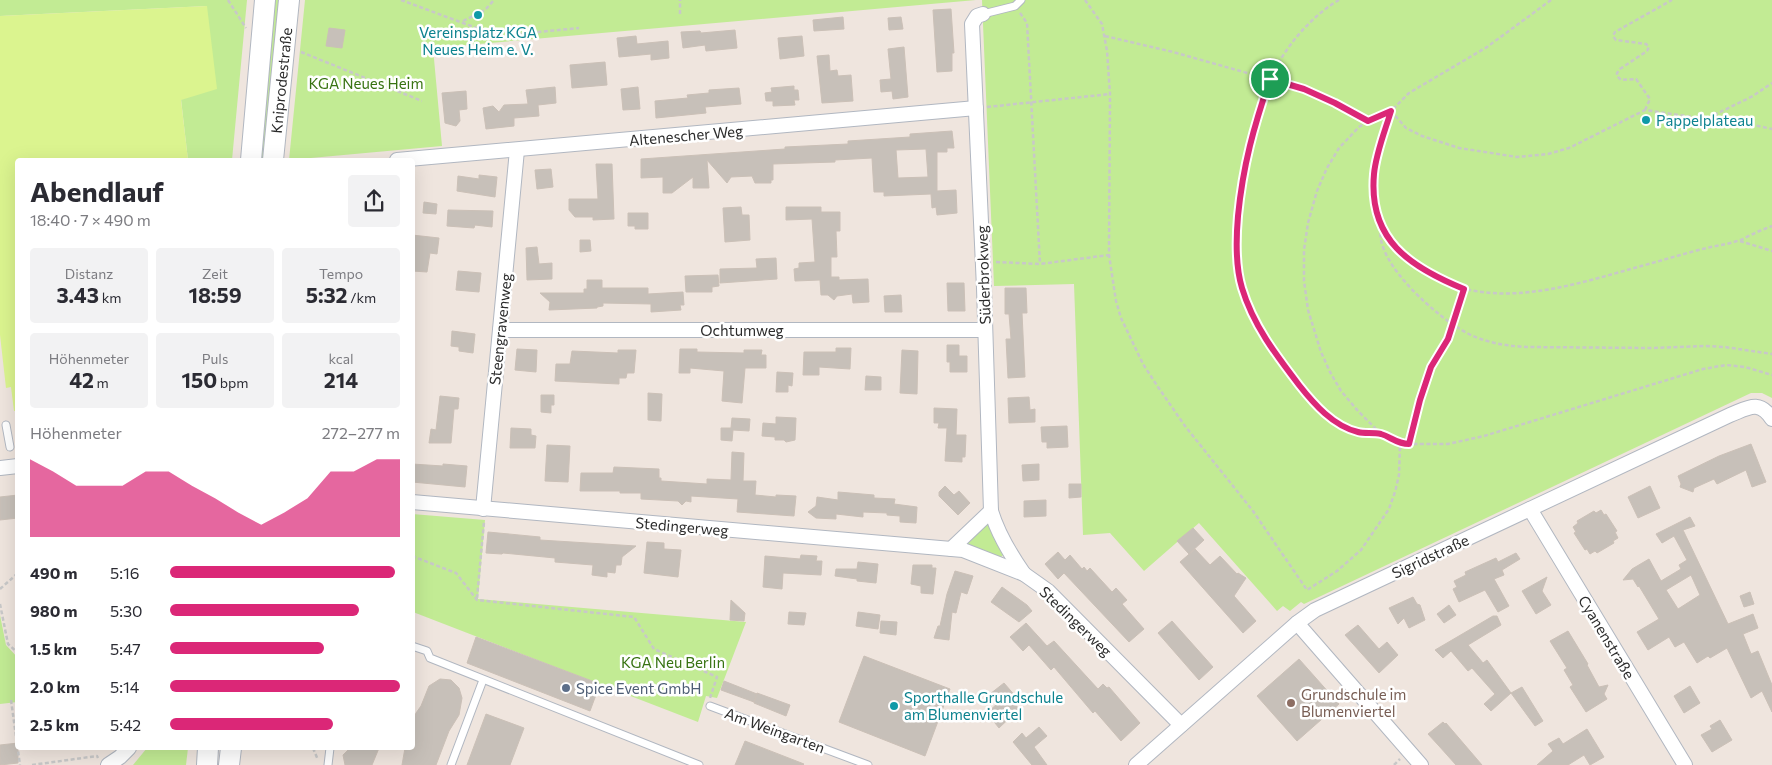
<!DOCTYPE html>
<html lang="de">
<head>
<meta charset="utf-8">
<style>
  body { margin:0; font-family:Commissioner,sans-serif; background:#f2f2f3; color:#2b2b33; height:100vh; display:flex; flex-direction:column; font-size:19px; white-space:nowrap }
  * { box-sizing:border-box; margin:0 }
  p { font-size:16px; color:#7c7c81 }
  .icon { flex:none; width:28px; height:28px; fill:none; stroke:currentColor; stroke-width:2; stroke-linecap:round; stroke-linejoin:round }
  .map { position:relative; flex:1; overflow:hidden }
  .panel { position:absolute; left:15px; top:158px; width:400px; height:592px; display:flex; flex-direction:column; background:#fff; border-radius:5px; box-shadow:0 5px 20px #0002 }
  .panel>* { flex:none }
  .pin { position:absolute; display:grid; place-items:center; width:42px; height:42px; color:#fff; margin:-21px; border:2px solid #fff; border-radius:50%; box-shadow:0 1px 5px #0007 }
  .round { display:grid; place-items:center; flex:none; width:52px; height:52px; border-radius:5px; background:#f2f2f3 }
  .summary { display:flex; align-items:center; justify-content:space-between; height:85px; padding:0 15px }
  h1 { font-size:28px; font-weight:700; line-height:38px }
  .stats { display:grid; grid-template-columns:repeat(3,1fr); gap:8px; height:85px; padding:5px 15px }
  .stats div { display:grid; align-content:center; border-radius:5px; background:#f2f2f3; text-align:center }
  .stats b { font-size:21px; font-weight:700 }
  .stats small { font-size:14px; font-weight:400 }
  .stats p { font-size:14px }
  .chart { height:140px; padding:10px 15px }
  .chart p { display:flex; justify-content:space-between }
  .chart svg { width:100%; height:90px; margin-top:5px; fill:#db2777; opacity:.7 }
  ul { padding:0 15px; list-style:none; font-size:16px }
  li { display:grid; grid-template-columns:80px 60px 1fr; align-items:center; height:38px }
  li i { height:12px; border-radius:6px; background:#db2777 }
  .map>svg:first-child { display:block }
  .green { fill:#c2eb94 }
  .pitch { fill:#dbf48f }
  .building { fill:#c7c0b9; stroke:#cbc0b7; fill-rule:evenodd }
  .lines { fill:none; stroke-linecap:round; stroke-linejoin:round }
  .service-casing { stroke:#b1b7c1; stroke-width:9 }
  .minor-casing { stroke:#b1b7c1; stroke-width:16 }
  .secondary-casing { stroke:#b1b7c1; stroke-width:22 }
  .path { stroke:#c8c8c8; stroke-width:2.5; stroke-dasharray:4 2.5; stroke-linecap:butt }
  .service { stroke:#fff; stroke-width:7 }
  .minor { stroke:#fff; stroke-width:14 }
  .secondary { stroke:#fff; stroke-width:20 }
  .route-casing { stroke:#fff; stroke-width:10 }
  .route { stroke:#db2777; stroke-width:6 }
  .culture-dot { fill:#0f9aa8; stroke:#fff; stroke-width:2 }
  .service-dot { fill:#5c6f8a; stroke:#fff; stroke-width:2 }
  .education-dot { fill:#8d6e63; stroke:#fff; stroke-width:2 }
  .labels { text-anchor:middle; dominant-baseline:central; stroke-width:5; stroke-linejoin:round; paint-order:stroke }
  .culture-label { font-size:15px; fill:#0d838f; stroke:#fff; text-anchor:start }
  .street-label { font-size:15px; fill:#2c2c2c; stroke:#fff }
  .park-label { font-size:15px; fill:#387312; stroke:#fff }
  .service-label { font-size:15px; fill:#4e5e75; stroke:#fff; text-anchor:start }
  .education-label { font-size:15px; fill:#785e54; stroke:#fff; text-anchor:start }
</style>
</head>
<body>
<div class="map">
<svg width="1772" height="765" viewBox="0 0 1772 765">
  <rect width="100%" height="100%" fill="#efe5de"/>
  <g class="green">
    <polygon points="0,0 247,0 232,160 188,160 181,99 207,6 0,16"/>
    <polygon points="272,0 283,0 266,160 256,160"/>
    <polygon points="305,0 976,0 433,48 442,146 289,160"/>
    <polygon points="982,0 1772,0 1772,398 1762,393 1751,393 1304,604 1301,602 1290,611 1283,606 1277,611 1199,523 1144,571 1110,533 1083,535 1074,284 994,286"/>
    <polygon points="412,514 485,520 478,599 746,622 717,698 706,696 698,722 413,612"/>
    <polygon points="988,523 1004,554 1001,557 967,546 966,543"/>
    <polygon points="0,615 6,645 18,658 17,702 0,704"/>
    <polygon points="147,748 188,748 186,765 133,765"/>
  </g>
  <polygon class="pitch" points="207,6 217,89 181,100 188,160 18,160 18,411 14,411 11,387 6,388 0,335 0,16"/>
  <g class="building">
    <polygon points="951,9 954,53 952,53 952,71 937,72 933,10"/>
    <polygon points="843,17 844,29 814,31 813,20"/>
    <polygon points="901,17 903,29 889,30 888,18"/>
    <polygon points="329,28 345,30 342,48 326,46"/>
    <polygon points="735,30 737,48 706,51 705,45 683,48 681,32 700,31 701,33"/>
    <polygon points="636,36 637,44 668,41 669,58 651,60 651,54 619,57 617,38"/>
    <polygon points="802,36 804,56 780,59 778,38"/>
    <polygon points="904,47 908,97 893,99 892,91 881,92 880,80 891,79 888,49"/>
    <polygon points="829,55 830,71 837,70 838,76 851,75 853,101 822,103 817,56"/>
    <polygon points="605,62 607,85 572,88 570,65"/>
    <polygon points="794,86 794,90 798,90 799,100 794,100 795,105 773,106 773,101 766,101 765,93 772,92 771,88"/>
    <polygon points="555,87 556,103 538,105 539,116 514,118 514,126 486,129 483,108 493,106 499,112 504,105 528,104 526,90"/>
    <polygon points="638,87 640,109 623,110 621,89"/>
    <polygon points="739,88 741,104 705,107 706,113 656,118 655,101 688,98 687,95 709,93 709,90"/>
    <polygon points="466,91 467,109 459,110 460,121 456,126 445,123 442,93"/>
    <path d="M952,131L954,148H947V152H937V191L956,190L957,213L937,215L936,207L932,208L931,194L884,196V192H874L872,158L835,160V162L773,164V180H771V183H755L752,176L731,177L727,183L707,160L709,188H693V177L672,193H663V177L641,178V159L785,149V147L848,144V141L910,137V134ZM926,149L928,177L898,178L896,150Z"/>
    <polygon points="596,164 612,164 614,219 593,220 593,217 575,217 569,210 569,199 598,199"/>
    <polygon points="551,169 553,187 537,189 535,170"/>
    <polygon points="479,175 497,177 495,197 457,191 458,176 479,179"/>
    <polygon points="424,202 437,204 436,214 423,213"/>
    <polygon points="741,207 742,215 749,215 750,240 725,242 723,208"/>
    <polygon points="786,207 821,207 821,212 840,212 840,231 836,231 837,257 831,257 831,277 839,277 839,280 868,279 869,302 853,303 852,294 837,296 834,300 828,295 821,295 820,280 795,281 794,269 799,268 799,263 815,262 812,219 786,220"/>
    <polygon points="448,210 493,211 492,227 475,225 474,228 447,226"/>
    <polygon points="628,213 648,213 648,229 635,229 635,226 628,226"/>
    <polygon points="412,235 439,238 437,254 430,253 427,272 412,271"/>
    <polygon points="580,240 590,240 591,251 580,252"/>
    <polygon points="537,247 539,264 552,263 552,279 527,280 526,248"/>
    <polygon points="776,258 777,279 720,283 720,269 757,268 756,259"/>
    <polygon points="458,271 481,273 479,292 456,290"/>
    <polygon points="718,275 719,286 712,287 712,292 686,292 685,276"/>
    <polygon points="587,280 602,280 602,288 648,288 648,294 683,292 684,305 680,305 681,310 651,312 651,304 603,303 603,306 597,307 597,308 549,310 550,302 540,293 584,293 584,289 587,289"/>
    <polygon points="947,283 964,283 965,311 948,311"/>
    <polygon points="1005,288 1026,288 1027,313 1022,313 1025,377 1008,378 1006,339 1011,339 1009,314 1005,314"/>
    <polygon points="901,295 902,312 885,312 884,296"/>
    <polygon points="452,331 475,334 473,353 459,351 459,347 451,346"/>
    <polygon points="947,345 959,345 959,356 967,356 967,372 950,372 950,362 947,362"/>
    <polygon points="836,348 851,348 850,369 819,367 819,375 803,375 804,352 836,352"/>
    <polygon points="517,349 537,350 536,372 515,370"/>
    <polygon points="680,349 697,349 697,352 744,353 744,350 762,350 761,355 766,355 766,368 745,368 742,403 722,401 724,371 690,368 690,373 679,373"/>
    <polygon points="618,350 636,350 634,373 627,373 626,378 619,378 619,384 555,381 556,364 570,364 572,351 618,353"/>
    <polygon points="902,350 918,351 917,394 900,393"/>
    <polygon points="777,372 793,373 792,386 788,385 788,392 776,392"/>
    <polygon points="866,376 881,377 881,390 865,390"/>
    <polygon points="648,393 662,394 661,421 648,420"/>
    <polygon points="541,395 554,395 554,405 551,405 551,413 541,412"/>
    <polygon points="440,396 459,398 458,409 454,409 451,443 429,443 431,429 436,430"/>
    <polygon points="1029,397 1030,410 1035,409 1035,422 1009,423 1008,398"/>
    <polygon points="934,408 957,409 956,435 966,435 965,457 962,457 962,462 945,461 947,428 938,428 939,423 934,423"/>
    <polygon points="776,417 796,418 795,440 786,442 784,440 775,440 775,437 762,436 763,423 776,424"/>
    <polygon points="732,418 750,419 749,431 733,430 732,441 721,440 721,428 731,428"/>
    <polygon points="1067,426 1068,447 1047,448 1047,442 1042,442 1041,427"/>
    <polygon points="511,428 531,429 531,435 536,436 535,448 510,448"/>
    <polygon points="1751,444 1766,482 1752,487 1746,470 1717,484 1714,479 1694,488 1693,492 1680,487 1681,484 1678,476 1719,456"/>
    <polygon points="547,445 570,446 568,482 545,481"/>
    <polygon points="732,452 744,453 743,481 756,481 755,495 776,497 776,495 796,496 794,516 737,512 738,499 691,496 691,502 686,501 682,505 678,501 641,499 641,493 620,493 620,491 580,491 581,473 613,473 614,467 659,469 659,478 661,478 661,481 707,484 707,479 731,480"/>
    <polygon points="412,464 443,466 443,464 467,466 465,487 412,482"/>
    <polygon points="1039,464 1039,480 1023,481 1022,465"/>
    <polygon points="1069,484 1081,484 1081,497 1069,498"/>
    <polygon points="945,486 954,495 959,491 970,503 958,515 939,496 939,492"/>
    <polygon points="1650,486 1660,508 1638,518 1628,497"/>
    <polygon points="838,492 874,495 874,498 895,499 894,504 917,507 916,523 900,522 900,516 887,515 887,513 863,512 863,517 836,514 836,519 816,518 808,512 816,506 817,497 838,500"/>
    <polygon points="18,495 18,518 0,520 0,497"/>
    <polygon points="1046,500 1046,516 1024,517 1024,501"/>
    <polygon points="1601,510 1604,515 1606,514 1617,531 1615,532 1618,538 1613,541 1614,543 1597,553 1595,551 1590,554 1587,549 1585,550 1574,533 1576,532 1573,527 1578,523 1577,521 1594,511 1596,513"/>
    <path d="M1690,517L1695,526L1683,530L1728,624L1753,614L1758,628L1743,634L1751,654L1758,651L1772,685V712L1762,691L1751,698L1727,648L1710,658L1708,656L1697,663L1684,642L1675,647L1669,637L1648,650L1637,632L1659,619L1639,586L1638,587L1633,579L1623,580L1632,569L1649,559L1661,581L1681,569L1679,565L1687,560L1674,536L1662,543L1656,534ZM1691,575L1700,595L1678,609L1666,590Z"/>
    <polygon points="1193,528 1204,540 1189,554 1177,541"/>
    <polygon points="488,532 540,537 540,540 636,546 622,557 621,565 616,565 615,573 607,572 607,577 592,575 593,565 555,562 555,558 503,553 502,554 486,553"/>
    <polygon points="647,542 664,543 664,549 681,550 678,577 644,573"/>
    <polygon points="1195,549 1210,565 1220,556 1237,574 1238,573 1246,578 1234,596 1256,621 1243,633 1180,562"/>
    <polygon points="1058,552 1065,560 1070,555 1082,569 1084,567 1087,571 1090,568 1112,592 1116,588 1127,600 1122,604 1144,629 1129,642 1064,573 1058,579 1045,564"/>
    <polygon points="1516,553 1520,559 1502,570 1504,575 1494,579 1509,606 1498,612 1485,590 1459,602 1453,589 1457,587 1454,581 1466,575 1465,572 1496,558 1498,562"/>
    <polygon points="801,555 817,556 816,561 822,561 821,575 783,573 782,589 763,587 765,556 800,559"/>
    <polygon points="858,562 878,564 876,583 857,581 857,579 835,576 836,569 857,569"/>
    <polygon points="913,565 932,565 932,568 936,568 933,594 921,593 921,586 911,584"/>
    <polygon points="955,571 973,576 967,594 961,592 956,613 952,612 949,640 934,638 938,626 940,626 947,594"/>
    <polygon points="1547,577 1542,591 1551,605 1536,614 1522,591"/>
    <polygon points="1002,587 1027,605 1032,611 1019,622 991,602"/>
    <polygon points="1750,592 1754,604 1744,607 1740,596"/>
    <polygon points="1413,597 1417,604 1420,605 1425,620 1409,628 1404,618 1398,624 1389,608"/>
    <polygon points="731,600 745,613 744,621 730,620"/>
    <polygon points="1449,605 1456,615 1444,623 1437,614"/>
    <polygon points="789,612 806,613 804,625 788,624"/>
    <polygon points="858,612 880,615 878,629 856,626"/>
    <polygon points="1493,616 1497,616 1501,625 1468,645 1483,663 1487,660 1511,693 1491,711 1484,704 1495,694 1472,668 1468,671 1451,651 1443,658 1435,650"/>
    <polygon points="881,621 897,622 896,635 880,633"/>
    <polygon points="1172,621 1213,667 1199,680 1158,633"/>
    <polygon points="1026,623 1047,646 1054,641 1098,689 1103,684 1107,688 1109,687 1140,723 1121,741 1095,711 1093,713 1054,667 1051,670 1029,645 1023,651 1010,637"/>
    <polygon points="1358,625 1379,649 1387,642 1398,655 1379,673 1345,635"/>
    <polygon points="1568,631 1588,664 1587,665 1599,687 1608,685 1604,694 1607,699 1586,712 1570,687 1573,685 1564,670 1567,668 1550,641"/>
    <polygon points="476,637 600,684 590,711 467,663"/>
    <polygon points="864,656 950,689 925,756 839,722"/>
    <polygon points="1299,659 1339,704 1297,741 1257,696"/>
    <polygon points="440,679 451,680 459,688 462,698 459,715 449,731 436,765 402,765 405,748 412,748 412,724 416,713 421,706 429,686"/>
    <polygon points="724,681 757,694 754,702 721,690"/>
    <polygon points="1004,683 1017,698 1013,702 1019,709 999,728 987,713 998,703 990,694"/>
    <polygon points="1690,686 1700,703 1684,713 1674,696"/>
    <polygon points="1522,687 1543,721 1535,726 1511,693"/>
    <polygon points="757,693 790,705 786,716 754,703"/>
    <polygon points="486,714 524,728 510,765 467,765"/>
    <polygon points="1720,720 1732,740 1712,752 1701,735 1712,729 1710,726"/>
    <polygon points="1443,722 1445,724 1446,723 1482,765 1456,765 1439,746 1428,734"/>
    <polygon points="1039,727 1047,736 1034,747 1047,765 1032,765 1013,742 1022,733 1026,738"/>
    <polygon points="1587,729 1604,757 1590,765 1584,755 1568,765 1537,765 1553,751 1548,744 1559,738 1563,744"/>
    <polygon points="745,741 804,764 803,765 735,765"/>
    <polygon points="18,743 18,763 0,765 0,745"/>
    <polygon points="350,748 379,748 372,765 345,765 343,755"/>
  </g>
  <g class="lines">
    <defs>
      <g id="service">
        <polyline points="983,14 1015,6 1021,0"/>
        <polyline points="6,425 10,447"/>
        <polyline points="412,646 427,651 430,658 699,765"/>
        <polyline points="710,706 868,765"/>
        <polyline points="328,765 330,748"/>
        <polyline points="451,765 483,680"/>
      </g>
      <g id="minor">
        <path d="M983,14L977,16L972,24L984,288L991,511C998,534 1010,554 1024,574"/>
        <polyline points="397,160 976,108"/>
        <polyline points="500,330 985,330"/>
        <polyline points="0,468 18,466"/>
        <polyline points="412,502 963,550 1024,574 1048,591 1181,725"/>
        <polyline points="483,509 517,150"/>
        <polyline points="1530,509 1685,765"/>
        <polyline points="951,549 991,511"/>
        <polyline points="1297,623 1421,765"/>
        <polyline points="108,765 120,757 129,748"/>
        <path d="M1136,765L1297,623L1315,610L1730,415C1748,408 1759,399 1772,419"/>
      </g>
      <g id="secondary">
        <polyline points="251,160 265,0"/>
        <path id="s1" d="M273,160L289,0"/>
        <polyline points="207,765 208,748"/>
        <polyline points="229,765 231,748"/>
      </g>
    </defs>
    <use href="#service" class="service-casing"/>
    <use href="#minor" class="minor-casing"/>
    <use href="#secondary" class="secondary-casing"/>
    <g class="path">
      <polyline points="228,0 246,28"/>
      <polyline points="401,0 498,36 579,28"/>
      <polyline points="1085,0 1102,24 1107,51 1110,94 1109,255 1116,301 1121,318 1143,364 1158,387 1185,426 1253,511 1307,590 1337,571 1361,550 1389,509 1395,492 1399,475 1400,444"/>
      <path d="M1339,0C1315,14 1293,38 1279,62C1250,112 1226,231 1241,287C1251,321 1272,351 1294,379C1311,400 1329,423 1357,432C1363,434 1372,433 1379,434"/>
      <polyline points="1551,0 1487,47 1409,93 1391,111 1368,121 1359,127 1339,148 1327,168 1317,191 1308,223 1304,250 1304,281 1308,310 1321,352 1330,372 1341,391 1358,411 1381,434 1400,444 1448,444 1484,436 1703,369 1726,365 1745,367 1772,375"/>
      <polyline points="1020,13 1027,23 1040,264"/>
      <polyline points="680,14 680,0"/>
      <polyline points="463,21 485,10 494,0"/>
      <polyline points="1105,36 1173,52 1304,89 1335,103 1368,121"/>
      <polyline points="301,52 422,101"/>
      <polyline points="987,107 1110,94"/>
      <polyline points="1645,110 1650,99 1636,79 1621,80 1617,76 1617,73 1620,69 1647,51 1649,47 1646,44 1616,40 1613,36 1615,32 1672,0"/>
      <path d="M1391,111C1385,131 1376,152 1374,173C1371,204 1380,231 1402,252C1470,322 1565,287 1645,265C1667,259 1689,252 1711,247C1720,245 1729,244 1737,241C1742,240 1746,237 1751,235C1758,231 1765,229 1772,226"/>
      <polyline points="1391,111 1406,128 1422,136 1459,148 1517,157 1548,154 1569,148 1645,110 1706,119 1713,116 1772,129"/>
      <polyline points="1714,115 1753,96 1772,83"/>
      <path d="M1381,227C1373,262 1439,319 1467,333C1486,343 1507,346 1527,347L1651,348L1706,346L1725,347L1772,354"/>
      <polyline points="1740,241 1772,251"/>
      <polyline points="996,262 1040,264 1109,255"/>
      <polyline points="1409,444 1420,400 1431,367 1448,339 1464,289"/>
      <polyline points="412,556 456,573 477,600 634,617 654,649 717,677 710,698"/>
      <polyline points="0,589 18,573"/>
      <polyline points="477,598 484,522"/>
      <polyline points="0,604 8,644 18,653"/>
      <polyline points="11,700 20,765"/>
      <polyline points="313,748 318,760"/>
      <polyline points="32,765 97,756 98,758"/>
      <polyline points="1394,765 1400,759"/>
    </g>
    <use href="#service" class="service"/>
    <use href="#minor" class="minor"/>
    <use href="#secondary" class="secondary"/>
  </g>
  <g class="lines">
    <defs>
      <path id="route" d="M1270,79L1304,89L1335,103L1368,121L1391,111C1385,131 1376,153 1374,174C1368,240 1410,267 1464,289L1448,339L1431,367L1420,400L1409,444C1397,444 1391,437 1381,434C1373,432 1365,434 1358,432C1333,426 1314,404 1299,385C1276,355 1253,325 1242,288C1235,265 1236,239 1238,216C1243,165 1254,126 1270,79Z"/>
    </defs>
    <use href="#route" class="route-casing"/>
    <use href="#route" class="route"/>
  </g>
  <g class="culture-dot">
    <circle cx="478" cy="15" r="5"/>
    <circle cx="1646" cy="120" r="5"/>
    <circle cx="894" cy="706" r="5"/>
  </g>
  <circle class="service-dot" cx="566" cy="688" r="5"/>
  <circle class="education-dot" cx="1291" cy="703" r="5"/>
  <g class="labels">
    <g class="culture-label">
      <text x="478" y="32" text-anchor="middle">Vereinsplatz KGA<tspan x="478" dy="17">Neues Heim e. V.</tspan></text>
      <text x="1656" y="120">Pappelplateau</text>
      <text x="904" y="697">Sporthalle Grundschule<tspan x="904" dy="17">am Blumenviertel</tspan></text>
    </g>
    <g class="street-label">
      <text stroke="none"><textPath href="#s1" startOffset="80">Kniprodestraße</textPath></text>
      <text transform="translate(686 135) rotate(-5)">Altenescher Weg</text>
      <text transform="translate(983 275) rotate(-92)">Süderbrokweg</text>
      <text transform="translate(500 329) rotate(-84)">Steengravenweg</text>
      <text x="742" y="330">Ochtumweg</text>
      <text transform="translate(682 526) rotate(5)">Stedingerweg</text>
      <text transform="translate(1430 556) rotate(-25)">Sigridstraße</text>
      <text transform="translate(1076 621) rotate(44)">Stedingerweg</text>
      <text transform="translate(1607 637) rotate(59)">Cyanenstraße</text>
      <text transform="translate(775 730) rotate(20)">Am Weingarten</text>
    </g>
    <g class="park-label">
      <text x="366" y="83">KGA Neues Heim</text>
      <text x="673" y="662">KGA Neu Berlin</text>
    </g>
    <g class="service-label">
      <text x="576" y="688">Spice Event GmbH</text>
    </g>
    <g class="education-label">
      <text x="1301" y="694">Grundschule im<tspan x="1301" dy="17">Blumenviertel</tspan></text>
    </g>
  </g>
</svg>
<div class="pin" style="left:1270px;top:79px;background:#1e9e55"><svg class="icon" aria-label="arrive" viewBox="0 0 24 24"><path d="M6 21V4h12l-3 4 3 4H6"/></svg></div>
<section class="panel">
<div class="summary"><div><h1>Abendlauf</h1><p>18:40 · 7 × 490 m</p></div><a class="round"><svg class="icon" aria-label="share" viewBox="0 0 24 24"><path d="M12 15V3M7 8l5-5 5 5M5 13v7h14v-7"/></svg></a></div>
<div class="stats">
<div><p>Distanz</p><b>3.43<small> km</small></b></div>
<div><p>Zeit</p><b>18:59</b></div>
<div><p>Tempo</p><b>5:32<small> /km</small></b></div>
</div>
<div class="stats">
<div><p>Höhenmeter</p><b>42<small> m</small></b></div>
<div><p>Puls</p><b>150<small> bpm</small></b></div>
<div><p>kcal</p><b>214</b></div>
</div>
<div class="chart"><p><span>Höhenmeter</span>272–277 m</p>
<svg viewBox="0 0 160 44" preserveAspectRatio="none"><path d="M0 44V6L10 12L20 19L30 19L40 19L50 12L60 12L70 19L80 25L90 32L100 38L110 32L120 25L130 12L140 12L150 6L160 6V44z"/></svg>
</div>
<ul>
<li><b>490 m</b>5:16<i style="width:98%"></i></li>
<li><b>980 m</b>5:30<i style="width:82%"></i></li>
<li><b>1.5 km</b>5:47<i style="width:67%"></i></li>
<li><b>2.0 km</b>5:14<i style="width:100%"></i></li>
<li><b>2.5 km</b>5:42<i style="width:71%"></i></li>
</ul>
</section>
</div>
</body>
</html>
